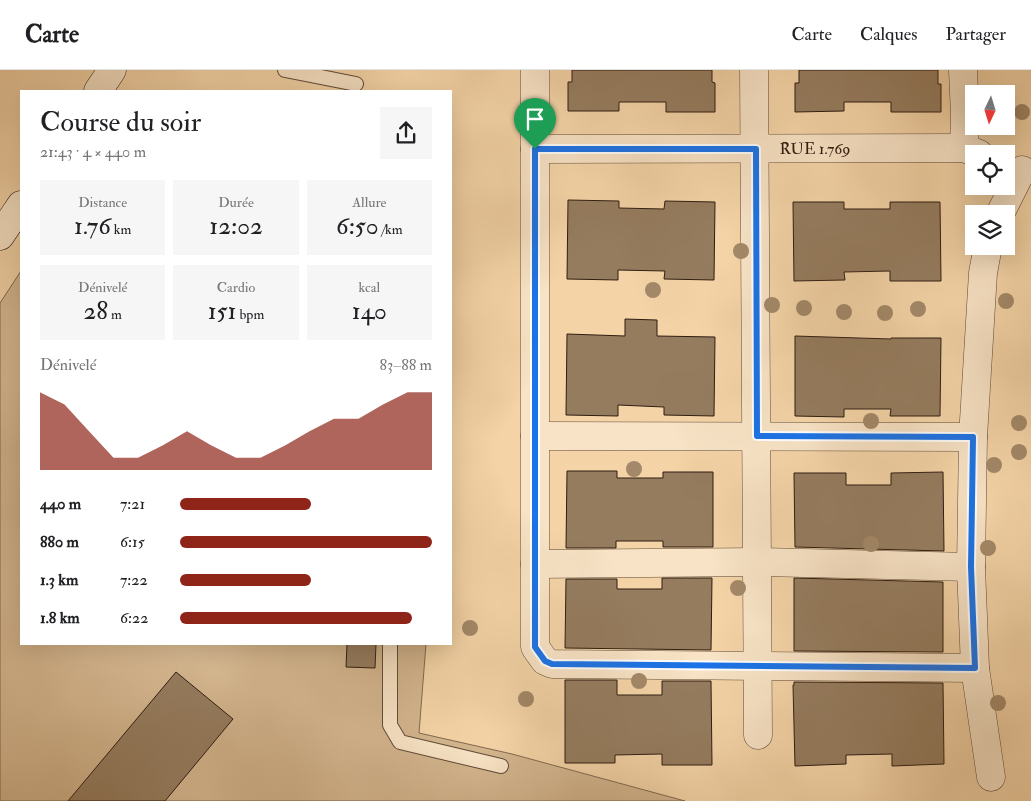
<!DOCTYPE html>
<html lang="fr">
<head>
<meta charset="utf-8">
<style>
  body { margin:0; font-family:"IM FELL Double Pica",serif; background:#f6f6f6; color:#202124; height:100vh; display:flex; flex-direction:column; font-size:19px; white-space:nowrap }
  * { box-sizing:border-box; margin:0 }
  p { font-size:16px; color:#757577 }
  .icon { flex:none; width:28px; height:28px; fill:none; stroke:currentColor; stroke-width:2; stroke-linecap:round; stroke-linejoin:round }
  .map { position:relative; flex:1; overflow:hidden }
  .drawer { position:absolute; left:20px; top:20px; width:432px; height:555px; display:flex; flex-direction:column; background:#fff; border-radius:0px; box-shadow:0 5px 20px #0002 }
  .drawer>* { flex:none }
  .needle { width:32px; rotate:184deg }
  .buttons { position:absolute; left:965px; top:15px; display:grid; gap:10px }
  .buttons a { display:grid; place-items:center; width:50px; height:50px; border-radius:0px; background:#fff; box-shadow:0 5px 20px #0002; font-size:25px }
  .pin { position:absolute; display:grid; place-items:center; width:42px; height:42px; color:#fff; margin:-51px -21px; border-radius:50% 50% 50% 0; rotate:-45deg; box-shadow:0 0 5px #0007 }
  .pin .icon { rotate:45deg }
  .round { display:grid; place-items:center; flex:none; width:52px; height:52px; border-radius:0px; background:#f6f6f6 }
  .summary { display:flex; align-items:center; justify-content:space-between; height:85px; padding:0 20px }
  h1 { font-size:28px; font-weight:600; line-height:38px }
  .stats { display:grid; grid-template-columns:repeat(3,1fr); gap:8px; height:85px; padding:5px 20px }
  .stats div { display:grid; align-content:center; border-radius:0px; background:#f6f6f6; text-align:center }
  .stats b { font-size:25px; font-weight:600 }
  .stats small { font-size:14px; font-weight:400 }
  .stats p { font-size:14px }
  .chart { height:140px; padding:10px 20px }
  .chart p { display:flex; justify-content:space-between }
  .chart svg { width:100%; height:90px; margin-top:5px; fill:#8f2418; opacity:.7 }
  ul { padding:0 20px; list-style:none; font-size:16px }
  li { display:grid; grid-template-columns:80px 60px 1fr; align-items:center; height:38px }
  li i { height:12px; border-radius:6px; background:#8f2418 }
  header { display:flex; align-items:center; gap:30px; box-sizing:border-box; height:70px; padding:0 25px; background:#fff; border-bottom:1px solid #e0e0e0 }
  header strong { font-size:24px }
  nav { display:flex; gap:28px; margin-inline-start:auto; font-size:18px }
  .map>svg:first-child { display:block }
  .green { fill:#d3b58e; stroke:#816950 }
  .building { fill:#957c5f; stroke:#2f1d12 }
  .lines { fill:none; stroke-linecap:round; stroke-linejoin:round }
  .lane-casing { stroke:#604b37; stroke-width:16 }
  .street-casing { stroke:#604b37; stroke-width:29 }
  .secondary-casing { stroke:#2f1d12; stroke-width:29 }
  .lane { stroke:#f8e3c6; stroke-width:14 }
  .street { stroke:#f8e3c6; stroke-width:28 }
  .secondary { stroke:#f8e3c6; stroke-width:28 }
  .tree { fill:#a38969 }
  .route-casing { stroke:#fff; stroke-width:10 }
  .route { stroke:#1a73e8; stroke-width:6 }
  .labels { text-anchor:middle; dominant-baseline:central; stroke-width:4; stroke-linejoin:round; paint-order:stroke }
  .street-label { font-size:16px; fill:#2f1d12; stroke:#f8e3c6 }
</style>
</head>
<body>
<header>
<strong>Carte</strong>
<nav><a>Carte</a><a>Calques</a><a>Partager</a></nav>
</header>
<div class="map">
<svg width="1031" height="731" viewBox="0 0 1031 731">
  <rect width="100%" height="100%" fill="#f4d4a7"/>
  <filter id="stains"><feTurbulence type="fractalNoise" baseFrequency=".004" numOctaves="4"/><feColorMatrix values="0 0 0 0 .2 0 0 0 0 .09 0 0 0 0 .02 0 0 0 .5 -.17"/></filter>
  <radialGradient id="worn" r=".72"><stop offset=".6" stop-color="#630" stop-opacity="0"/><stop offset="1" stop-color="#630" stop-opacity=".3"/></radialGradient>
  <polygon class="green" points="21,201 21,574 426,574 419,663 512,684 685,731 0,731 0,233"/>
  <g class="building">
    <polygon points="572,0 712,0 712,12 715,13 715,42 666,42 666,32 619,32 619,41 568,41 568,12 572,12"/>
    <polygon points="799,0 938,0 938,14 941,14 941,42 891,42 891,32 844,32 844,41 795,42 795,13 799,13"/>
    <polygon points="568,130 619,131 619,138 664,139 665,131 715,132 714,210 664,209 665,201 618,200 618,210 567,209"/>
    <polygon points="793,132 844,132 844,139 890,139 890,132 940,132 941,211 890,211 890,201 844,202 845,210 794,211"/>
    <polygon points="625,249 657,250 657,266 715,267 714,346 664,345 664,337 618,335 618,346 566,345 567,264 625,266"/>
    <polygon points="795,266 891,269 891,268 941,268 940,346 890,346 891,339 844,339 844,347 795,346"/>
    <polygon points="567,401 617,401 617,408 663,408 663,402 713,402 713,477 663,477 663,471 616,471 616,478 566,478"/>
    <polygon points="943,402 944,481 795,477 794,403 846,403 846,415 891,415 891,403"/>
    <polygon points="662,508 712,508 711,580 565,578 566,509 617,509 617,519 662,519"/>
    <polygon points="794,508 943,512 943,582 794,581"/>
    <polygon points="347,574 376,574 375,598 346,597"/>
    <polygon points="176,602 233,649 165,731 68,731"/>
    <polygon points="565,610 617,610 617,625 662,625 662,611 711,611 712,695 662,695 662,684 615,685 615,693 565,693"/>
    <polygon points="794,612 943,613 944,694 892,696 892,684 846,685 846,694 795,696 793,615 794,615"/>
  </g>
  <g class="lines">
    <defs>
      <g id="lane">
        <polyline points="285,0 356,14"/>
        <polyline points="390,574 390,655 400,672 501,696"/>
      </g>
      <g id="street">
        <polyline points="754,0 758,665"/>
        <polyline points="963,0 965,45 964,78"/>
        <polyline points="535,79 535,0"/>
        <polyline points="1000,144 1022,100"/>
        <polyline points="988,176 983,203 973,367 971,497 975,598 991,707"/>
        <polyline points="535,366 973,367"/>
        <polyline points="535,494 757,492 971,497"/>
        <polyline points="975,598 552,594 545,591 535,577 535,79 964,78 979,84"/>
      </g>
      <g id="secondary">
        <polyline points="98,21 112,0"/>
        <polyline points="0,166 21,135"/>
      </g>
    </defs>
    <use href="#lane" class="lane-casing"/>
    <use href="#street" class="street-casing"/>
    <use href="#secondary" class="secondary-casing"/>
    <use href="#lane" class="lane"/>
    <use href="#street" class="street"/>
    <use href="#secondary" class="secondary"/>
  </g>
  <g class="tree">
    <circle cx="1022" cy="42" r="8"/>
    <circle cx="741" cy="181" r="8"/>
    <circle cx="653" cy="220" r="8"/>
    <circle cx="1006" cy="231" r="8"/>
    <circle cx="772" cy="235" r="8"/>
    <circle cx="804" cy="238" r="8"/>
    <circle cx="918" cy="239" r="8"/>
    <circle cx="844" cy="242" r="8"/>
    <circle cx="885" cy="243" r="8"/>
    <circle cx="871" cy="351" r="8"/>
    <circle cx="1019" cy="353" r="8"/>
    <circle cx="1019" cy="382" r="8"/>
    <circle cx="994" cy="395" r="8"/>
    <circle cx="634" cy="399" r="8"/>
    <circle cx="871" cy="474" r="8"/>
    <circle cx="988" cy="478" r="8"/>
    <circle cx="738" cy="518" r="8"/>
    <circle cx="470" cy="558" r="8"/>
    <circle cx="639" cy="611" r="8"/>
    <circle cx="526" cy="629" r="8"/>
    <circle cx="998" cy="633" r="8"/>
  </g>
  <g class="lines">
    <defs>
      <polygon id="route" points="535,79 756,79 757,366 973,367 971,497 975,598 552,594 545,591 535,577"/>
    </defs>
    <use href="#route" class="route-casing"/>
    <use href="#route" class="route"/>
  </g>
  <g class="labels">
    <g class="street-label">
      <text x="815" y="79">RUE 1.769</text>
    </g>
  </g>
  <rect width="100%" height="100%" filter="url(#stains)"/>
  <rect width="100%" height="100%" fill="url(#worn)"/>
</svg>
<div class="buttons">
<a><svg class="needle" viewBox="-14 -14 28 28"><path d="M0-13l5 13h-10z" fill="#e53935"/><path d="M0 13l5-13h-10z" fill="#757577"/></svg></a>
<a><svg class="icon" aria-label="locate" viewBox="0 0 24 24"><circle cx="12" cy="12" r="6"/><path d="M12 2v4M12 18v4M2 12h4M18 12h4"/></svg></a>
<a><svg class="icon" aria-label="layers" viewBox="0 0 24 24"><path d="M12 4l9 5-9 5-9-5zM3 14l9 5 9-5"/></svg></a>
</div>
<div class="pin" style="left:535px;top:79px;background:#1e9e55"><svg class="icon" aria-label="arrive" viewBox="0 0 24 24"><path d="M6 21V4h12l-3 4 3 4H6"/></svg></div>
<section class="drawer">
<div class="summary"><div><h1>Course du soir</h1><p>21:43 · 4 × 440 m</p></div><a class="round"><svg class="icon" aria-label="share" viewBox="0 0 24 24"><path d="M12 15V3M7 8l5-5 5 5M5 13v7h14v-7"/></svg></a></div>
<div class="stats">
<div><p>Distance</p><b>1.76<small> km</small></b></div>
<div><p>Durée</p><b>12:02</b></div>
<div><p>Allure</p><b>6:50<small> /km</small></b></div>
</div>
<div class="stats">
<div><p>Dénivelé</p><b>28<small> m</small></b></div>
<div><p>Cardio</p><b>151<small> bpm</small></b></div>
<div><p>kcal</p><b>140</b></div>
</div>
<div class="chart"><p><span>Dénivelé</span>83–88 m</p>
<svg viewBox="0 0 160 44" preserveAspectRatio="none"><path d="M0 44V6L10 12L20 25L30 38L40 38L50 32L60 25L70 32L80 38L90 38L100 32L110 25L120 19L130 19L140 12L150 6L160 6V44z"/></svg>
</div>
<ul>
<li><b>440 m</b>7:21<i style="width:52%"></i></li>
<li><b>880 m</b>6:15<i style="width:100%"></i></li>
<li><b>1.3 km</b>7:22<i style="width:52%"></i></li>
<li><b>1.8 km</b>6:22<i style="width:92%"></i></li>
</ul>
</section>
</div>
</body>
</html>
